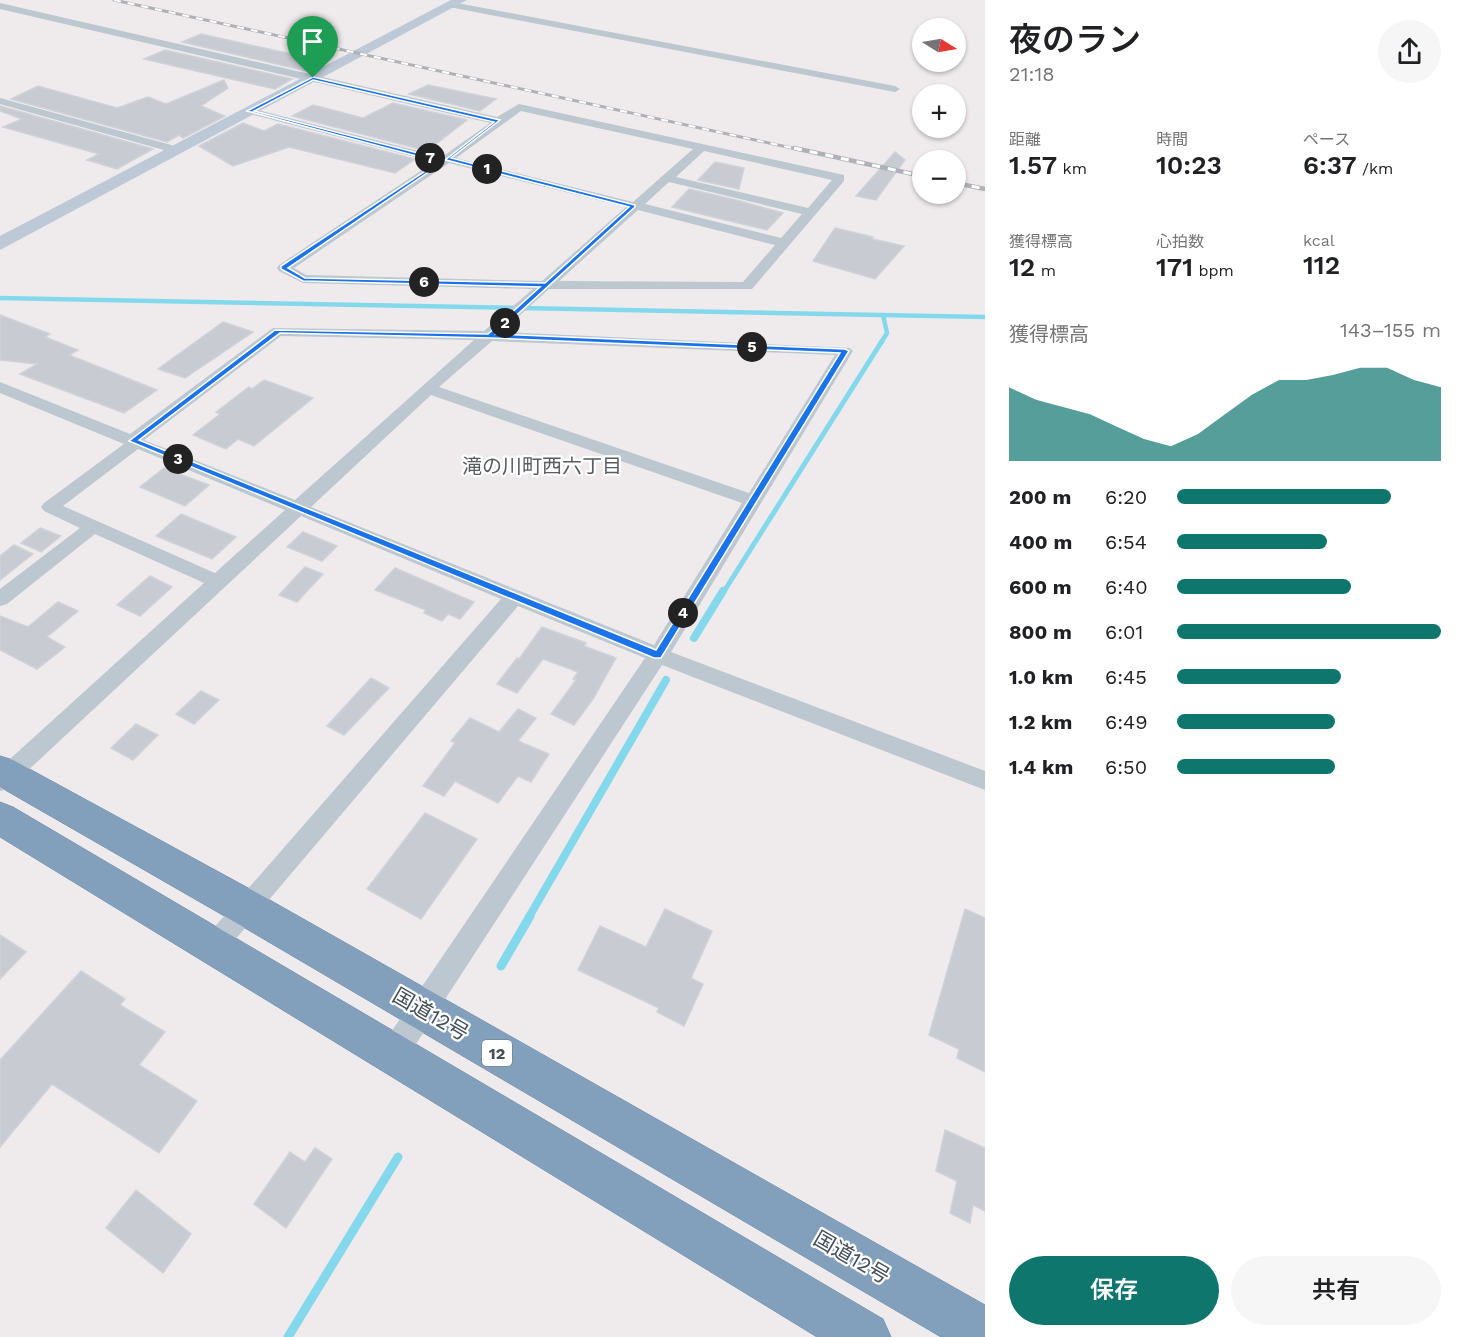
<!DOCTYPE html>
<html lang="ja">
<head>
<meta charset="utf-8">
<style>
  body { margin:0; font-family:"Work Sans","Noto Sans JP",sans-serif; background:#f6f6f6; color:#202124; height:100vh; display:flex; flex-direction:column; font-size:22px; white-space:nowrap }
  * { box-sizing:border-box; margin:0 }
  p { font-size:20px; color:#757577 }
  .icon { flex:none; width:33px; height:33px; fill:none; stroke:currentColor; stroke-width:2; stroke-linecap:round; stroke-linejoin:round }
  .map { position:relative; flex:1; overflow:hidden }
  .drawer { display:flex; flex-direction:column; background:#fff; width:480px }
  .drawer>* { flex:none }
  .needle { width:39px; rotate:101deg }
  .fabs { position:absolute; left:912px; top:18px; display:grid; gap:12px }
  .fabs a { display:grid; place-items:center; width:54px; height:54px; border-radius:50%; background:#fff; box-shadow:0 2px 4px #0004; font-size:30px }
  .pin { position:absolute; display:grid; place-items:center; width:51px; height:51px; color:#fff; margin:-62px -26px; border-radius:50% 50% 50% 0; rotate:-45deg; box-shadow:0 0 6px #0007 }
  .pin .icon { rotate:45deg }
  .km { position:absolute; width:30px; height:30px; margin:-15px; border-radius:50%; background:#222; color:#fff; font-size:16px; line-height:30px; text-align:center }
  .round { display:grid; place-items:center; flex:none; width:63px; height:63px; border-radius:32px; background:#f6f6f6 }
  .headline { display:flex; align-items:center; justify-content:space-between; height:102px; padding:0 24px }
  h1 { font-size:33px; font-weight:600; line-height:45px }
  .metrics { display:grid; grid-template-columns:repeat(3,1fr); gap:9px; height:102px; padding:6px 24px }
  .metrics div { display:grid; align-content:center }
  .metrics b { font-size:26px; font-weight:600 }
  .metrics small { font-size:16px; font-weight:400 }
  .metrics p { font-size:16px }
  .chart { height:168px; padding:12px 24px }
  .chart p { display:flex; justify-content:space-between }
  .chart svg { width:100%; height:108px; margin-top:6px; fill:#0f766e; opacity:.7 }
  .action { display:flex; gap:12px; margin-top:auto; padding:12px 24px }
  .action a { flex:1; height:69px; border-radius:36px; background:#0f766e; color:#fff; font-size:24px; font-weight:600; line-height:69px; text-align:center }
  .action a+a { background:#f6f6f6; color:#202124 }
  ul { padding:0 24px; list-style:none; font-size:20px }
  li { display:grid; grid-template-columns:96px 72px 1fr; align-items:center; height:45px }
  li i { height:15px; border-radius:8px; background:#0f766e }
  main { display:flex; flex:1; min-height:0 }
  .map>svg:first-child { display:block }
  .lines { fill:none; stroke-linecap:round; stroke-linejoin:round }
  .stream-far3 { stroke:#84d8ec; stroke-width:4.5 }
  .stream-far2 { stroke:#84d8ec; stroke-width:5 }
  .stream-far1 { stroke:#84d8ec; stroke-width:8 }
  .stream { stroke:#84d8ec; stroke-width:9 }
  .building { fill:#c8cbd1; stroke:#cfd2d8; stroke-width:1.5 }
  .highway-casing { stroke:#6d8aa8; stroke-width:1 }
  .street { fill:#bcc7cf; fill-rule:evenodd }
  .secondary { fill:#bdc9d6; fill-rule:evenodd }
  .highway { fill:#829fbc; fill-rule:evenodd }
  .rail-far1-casing { stroke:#aeb1b6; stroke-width:3 }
  .rail-casing { stroke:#aeb1b6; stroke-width:4.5 }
  .rail-far1 { stroke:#fff; stroke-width:2; stroke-dasharray:7; stroke-linecap:butt }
  .rail { stroke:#fff; stroke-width:3; stroke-dasharray:8; stroke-linecap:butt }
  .route { fill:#1a73e8; stroke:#fff; stroke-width:1.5; fill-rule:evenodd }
  .labels { text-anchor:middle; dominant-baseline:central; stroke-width:4.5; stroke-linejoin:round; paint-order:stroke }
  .shield { fill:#fff; stroke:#7c848b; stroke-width:1.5 }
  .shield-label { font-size:16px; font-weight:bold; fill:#444f59 }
  .neighbourhood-label { font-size:20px; fill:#585c61; stroke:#fff }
  .near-street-label { font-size:21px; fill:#444f59; stroke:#fff }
</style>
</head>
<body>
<main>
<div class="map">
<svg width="985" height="1337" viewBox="0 0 985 1337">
  <rect width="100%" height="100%" fill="#efebec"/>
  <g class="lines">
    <g class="stream-far3">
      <polyline points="0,298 985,317"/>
      <polyline points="881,343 887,333 883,315"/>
    </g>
    <polyline class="stream-far2" points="723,593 882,341"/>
    <g class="stream-far1">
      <polyline points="694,638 723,591"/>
      <polyline points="529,917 666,680"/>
    </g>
    <g class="stream">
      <polyline points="501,966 530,916"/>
      <polyline points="288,1337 398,1157"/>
    </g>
  </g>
  <g class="building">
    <polygon points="201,34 264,48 324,61 306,71 182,42"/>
    <polygon points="165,50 292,79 275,89 144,59"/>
    <polygon points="224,80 228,88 201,106 225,116 183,138 179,135 167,142 11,99 38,86 117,108 148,97 166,104"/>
    <polygon points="428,85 496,99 480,111 409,94"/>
    <polygon points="393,103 467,120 427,151 292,116 313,105 363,118"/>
    <polygon points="0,106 153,149 117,169 87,160 99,154 3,127 22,119 0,111"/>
    <polygon points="243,123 264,131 278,124 415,159 395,173 289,147 233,166 199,146"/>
    <polygon points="895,152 905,160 876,200 856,196"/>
    <polygon points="715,162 744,168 739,189 698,180"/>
    <polygon points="689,189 736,200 783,213 767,230 672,207"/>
    <polygon points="835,228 873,237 872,239 904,246 875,279 813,261"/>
    <polygon points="0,315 50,334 45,337 78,350 69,355 157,390 124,413 20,374 37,364 0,360"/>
    <polygon points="223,322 253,332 185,378 158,369"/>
    <polygon points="264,380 313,398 254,446 238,439 226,449 193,435 220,414 216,412 249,387 252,389"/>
    <polygon points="164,468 182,475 209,485 185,506 140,487"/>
    <polygon points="181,514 236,537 212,559 156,536"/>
    <polygon points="40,528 61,536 41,552 21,543"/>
    <polygon points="303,532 337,546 322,561 287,547"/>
    <polygon points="14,545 33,554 0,580 0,556"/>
    <polygon points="305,567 323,574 297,602 279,595"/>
    <polygon points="395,568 409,574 474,602 460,619 448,614 442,621 424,613 426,610 375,590"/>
    <polygon points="150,576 172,587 140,616 117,605"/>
    <polygon points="58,602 78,611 47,637 65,647 37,669 0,650 0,616 28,627"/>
    <polygon points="542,627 586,643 584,646 616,658 593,699 574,725 551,714 576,680 573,679 578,672 543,659 517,693 497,684 517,658 519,659"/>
    <polygon points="371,678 389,688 344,735 327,726"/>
    <polygon points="201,691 219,700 194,724 176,714"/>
    <polygon points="518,709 536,718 518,741 549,754 531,782 518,776 498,803 455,781 444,796 423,786 455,743 451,741 470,718 499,732"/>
    <polygon points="136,724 158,735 133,760 111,748"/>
    <polygon points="425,813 477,839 421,919 367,889"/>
    <polygon points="665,909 712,931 691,978 703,984 684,1026 657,1012 659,1008 578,970 600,926 646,947"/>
    <polygon points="965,909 985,918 985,1072 957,1058 959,1049 929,1035"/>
    <polygon points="0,935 26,952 0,979"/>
    <polygon points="81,971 125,999 120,1005 165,1032 139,1065 197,1101 159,1153 52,1084 0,1147 0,1060"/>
    <polygon points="945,1130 985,1148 985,1211 973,1205 970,1223 950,1213 957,1181 936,1171"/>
    <polygon points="315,1148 332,1159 286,1228 254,1204 290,1152 305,1162"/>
    <polygon points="136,1190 191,1234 163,1273 106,1228"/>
  </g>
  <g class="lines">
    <defs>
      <g id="highway">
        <polygon points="0,756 13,760 261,895 985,1305 985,1337 941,1337 233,921 0,787"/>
        <polygon points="0,802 13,807 883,1319 891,1337 817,1337 0,837"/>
      </g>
    </defs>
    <use href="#highway" class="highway-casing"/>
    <g class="street">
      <polygon points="452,2 895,86 900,89 895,92 449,7 447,5"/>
      <path d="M0,3L497,117L519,104L844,175V181L752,289H549L501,332L850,348L853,351L671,652L985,771V790L662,665L403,1064L393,1068L383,1064L379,1054L383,1044L645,658L518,606L223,954L214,958L205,954L201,946L205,938L501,599L301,516L8,789L0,791V768L204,583L95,534L7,604L0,606V589L80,528L44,511L41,507L44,503L124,444L0,393V382L130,434L273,328L484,331L533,289L303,283L279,271L277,268L279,265L434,162L246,113L244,111L250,108L442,157L490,123L0,9ZM521,111L693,149L633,202L456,158ZM704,151L832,180L808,208L676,177ZM449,163L626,207L542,281L306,275L294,268ZM669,182L802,214L781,238L645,204ZM638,210L775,245L743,282L559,281ZM281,336L474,340L295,500L144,440ZM492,341L835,355L749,493L439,387ZM431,395L742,503L654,645L311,507ZM138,449L285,510L215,573L63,506Z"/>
      <polygon points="0,98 182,148 184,150 178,154 0,104"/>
    </g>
    <polygon class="secondary" points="451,0 467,0 0,250 0,236"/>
    <use href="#highway" class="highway"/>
    <defs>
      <polyline id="rail-far1" points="114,0 801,150"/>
      <g id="rail">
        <polyline points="794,148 922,176"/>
        <polyline points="956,183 985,189"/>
      </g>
    </defs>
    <use href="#rail-far1" class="rail-far1-casing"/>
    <use href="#rail" class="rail-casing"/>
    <use href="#rail-far1" class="rail-far1"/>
    <use href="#rail" class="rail"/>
  </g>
  <path class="route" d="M313,77L500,120L451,158L635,205V207L496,334L845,349L849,351L661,658H654L129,441L275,330L488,334L540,287L303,281L281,269V266L439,162L247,111ZM313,80L494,122L445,160L254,111ZM446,160L629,207L545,283L305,278L288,268ZM280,333L490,338L840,353L656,650L139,440Z"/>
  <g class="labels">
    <rect class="shield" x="482" y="1040" width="30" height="26" rx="4.5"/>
    <g class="shield-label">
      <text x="497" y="1053">12</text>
    </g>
    <g class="neighbourhood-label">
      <text x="542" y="466">滝の川町西六丁目</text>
    </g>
    <g class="near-street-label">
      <text transform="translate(431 1014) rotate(30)">国道12号</text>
      <text transform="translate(852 1257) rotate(30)">国道12号</text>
    </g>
  </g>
</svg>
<div class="fabs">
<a><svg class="needle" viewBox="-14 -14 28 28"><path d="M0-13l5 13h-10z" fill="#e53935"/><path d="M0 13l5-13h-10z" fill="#757577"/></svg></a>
<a>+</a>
<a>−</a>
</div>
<div class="pin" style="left:313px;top:78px;background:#1e9e55"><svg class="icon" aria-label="arrive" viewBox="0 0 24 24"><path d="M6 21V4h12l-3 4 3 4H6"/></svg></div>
<b class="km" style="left:487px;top:169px">1</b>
<b class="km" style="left:505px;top:323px">2</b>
<b class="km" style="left:178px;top:459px">3</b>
<b class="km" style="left:683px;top:613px">4</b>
<b class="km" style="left:752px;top:347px">5</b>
<b class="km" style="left:424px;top:282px">6</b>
<b class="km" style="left:430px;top:158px">7</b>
</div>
<section class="drawer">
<div class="headline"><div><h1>夜のラン</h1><p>21:18</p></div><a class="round"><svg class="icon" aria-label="share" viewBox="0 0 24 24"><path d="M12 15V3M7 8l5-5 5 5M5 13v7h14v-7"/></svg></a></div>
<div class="metrics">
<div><p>距離</p><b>1.57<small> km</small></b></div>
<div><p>時間</p><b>10:23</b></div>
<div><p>ペース</p><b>6:37<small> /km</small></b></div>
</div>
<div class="metrics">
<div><p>獲得標高</p><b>12<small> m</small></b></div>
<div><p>心拍数</p><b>171<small> bpm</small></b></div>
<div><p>kcal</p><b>112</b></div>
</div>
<div class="chart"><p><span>獲得標高</span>143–155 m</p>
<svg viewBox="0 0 160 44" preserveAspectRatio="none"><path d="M0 44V14L10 19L20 22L30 25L40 30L50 35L60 38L70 33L80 25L90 17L100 11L110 11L120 9L130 6L140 6L150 11L160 14V44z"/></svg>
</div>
<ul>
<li><b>200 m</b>6:20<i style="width:81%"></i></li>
<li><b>400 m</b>6:54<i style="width:57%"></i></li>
<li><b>600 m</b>6:40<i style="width:66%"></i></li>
<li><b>800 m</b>6:01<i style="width:100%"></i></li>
<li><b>1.0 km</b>6:45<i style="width:62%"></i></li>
<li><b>1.2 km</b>6:49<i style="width:60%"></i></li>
<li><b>1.4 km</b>6:50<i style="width:60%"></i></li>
</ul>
<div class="action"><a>保存</a><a>共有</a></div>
</section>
</main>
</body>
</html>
